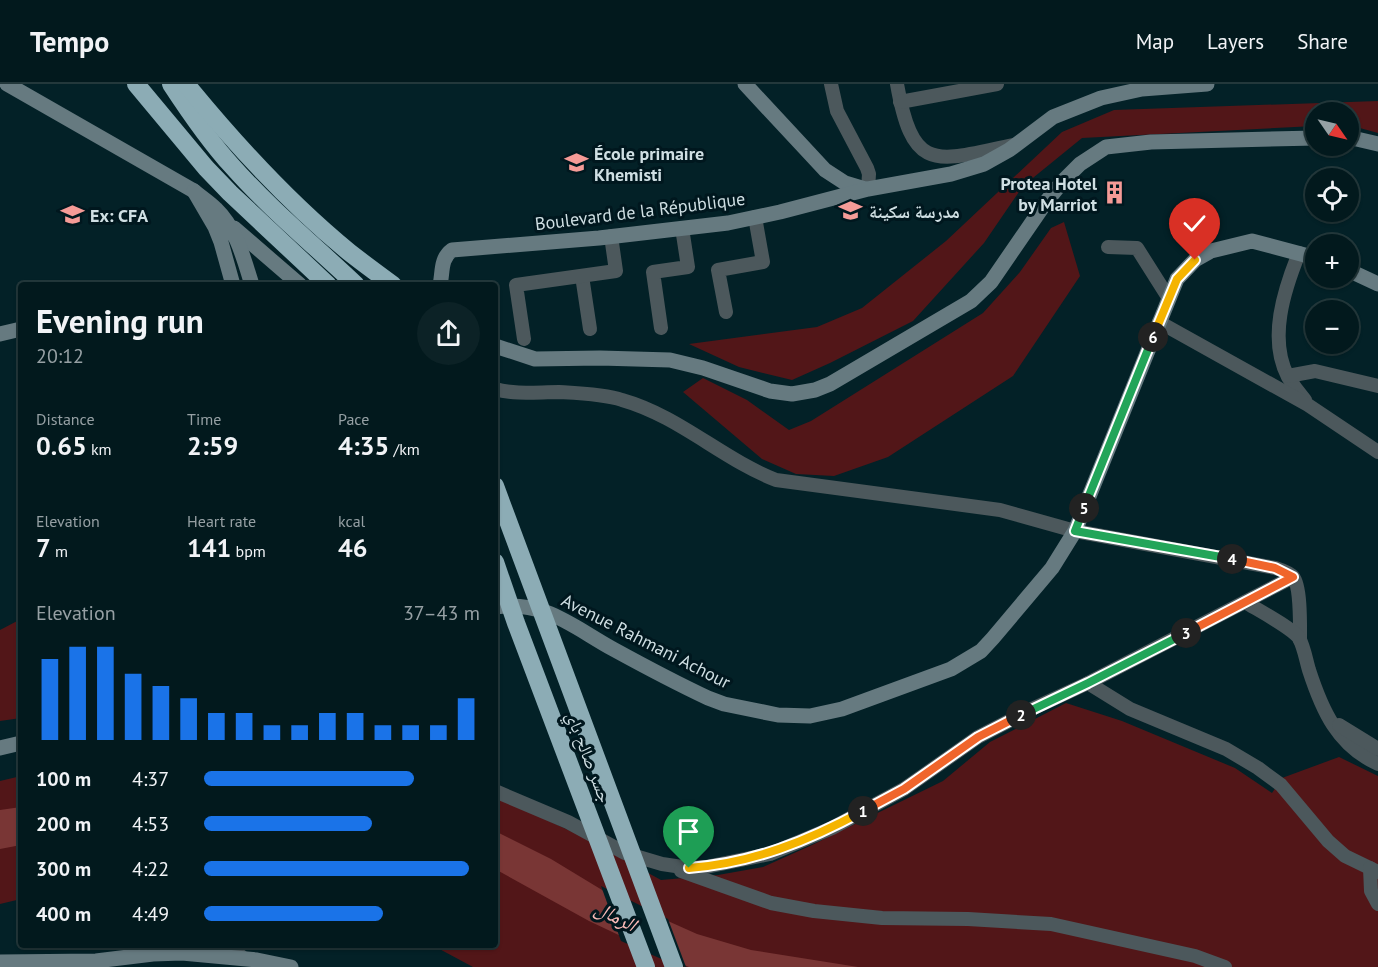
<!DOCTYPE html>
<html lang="en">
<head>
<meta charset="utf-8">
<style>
  body { margin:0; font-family:"PT Sans","Noto Naskh Arabic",sans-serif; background:#0c2226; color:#f1f3f6; height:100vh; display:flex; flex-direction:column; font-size:22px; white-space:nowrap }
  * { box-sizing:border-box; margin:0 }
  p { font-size:20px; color:#96a0a4 }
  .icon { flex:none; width:33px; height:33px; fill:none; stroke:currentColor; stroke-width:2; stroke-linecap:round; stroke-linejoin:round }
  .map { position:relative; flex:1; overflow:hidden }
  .panel { position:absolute; left:18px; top:198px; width:480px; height:666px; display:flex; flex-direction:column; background:#02191d; border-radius:6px; box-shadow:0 2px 4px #0004,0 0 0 2px #23383b }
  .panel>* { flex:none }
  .needle { width:39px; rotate:124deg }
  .tools { position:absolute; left:1305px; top:18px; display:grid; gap:12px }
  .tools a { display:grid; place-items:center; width:54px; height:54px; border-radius:50%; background:#02191d; box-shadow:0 2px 4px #0004,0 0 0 2px #23383b; font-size:30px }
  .pin { position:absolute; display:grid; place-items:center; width:51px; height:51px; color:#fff; margin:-62px -26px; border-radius:50% 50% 50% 0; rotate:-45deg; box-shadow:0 0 6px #0007 }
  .pin .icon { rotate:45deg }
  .km { position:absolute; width:30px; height:30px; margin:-15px; border-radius:50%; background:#222; color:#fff; font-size:16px; line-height:30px; text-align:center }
  .round { display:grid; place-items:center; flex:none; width:63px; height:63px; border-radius:32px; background:#0c2226 }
  .headline { display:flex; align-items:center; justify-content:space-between; height:102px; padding:0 18px }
  h1 { font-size:33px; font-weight:700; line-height:45px }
  .figures { display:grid; grid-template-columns:repeat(3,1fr); gap:9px; height:102px; padding:6px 18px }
  .figures div { display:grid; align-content:center }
  .figures b { font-size:26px; font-weight:700 }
  .figures small { font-size:16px; font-weight:400 }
  .figures p { font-size:16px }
  .chart { height:168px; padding:12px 18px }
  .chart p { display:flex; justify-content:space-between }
  .chart svg { width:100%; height:108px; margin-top:6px; stroke:#1a73e8; stroke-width:6 }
  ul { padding:0 18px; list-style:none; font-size:20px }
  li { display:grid; grid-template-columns:96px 72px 1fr; align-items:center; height:45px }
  li i { height:15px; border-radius:8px; background:#1a73e8 }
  header { display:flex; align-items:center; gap:36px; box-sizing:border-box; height:84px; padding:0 30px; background:#02191d; border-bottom:2px solid #23383b }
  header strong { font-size:28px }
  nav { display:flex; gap:33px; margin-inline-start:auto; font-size:21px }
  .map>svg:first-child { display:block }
  .green { fill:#521618 }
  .water { fill:#793635 }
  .pier { fill:#032127 }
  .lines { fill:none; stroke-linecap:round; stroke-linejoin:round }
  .street { stroke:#4c585c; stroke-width:14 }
  .secondary { stroke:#667a80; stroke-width:15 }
  .highway { stroke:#8cacb5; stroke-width:18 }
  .highway-bridge { stroke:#8cacb5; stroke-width:18 }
  .split-1-casing { stroke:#fff; stroke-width:12 }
  .split-2-casing { stroke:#fff; stroke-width:12 }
  .split-3-casing { stroke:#fff; stroke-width:12 }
  .split-4-casing { stroke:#fff; stroke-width:12 }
  .split-5-casing { stroke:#fff; stroke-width:12 }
  .split-6-casing { stroke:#fff; stroke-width:12 }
  .split-7-casing { stroke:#fff; stroke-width:12 }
  .split-1 { stroke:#f5b400; stroke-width:8 }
  .split-2 { stroke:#f0652b; stroke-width:8 }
  .split-3 { stroke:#22a559; stroke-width:8 }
  .split-4 { stroke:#f0652b; stroke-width:8 }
  .split-5 { stroke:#22a559; stroke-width:8 }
  .split-6 { stroke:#22a559; stroke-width:8 }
  .split-7 { stroke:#f5b400; stroke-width:8 }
  .labels { text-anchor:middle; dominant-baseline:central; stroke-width:6; stroke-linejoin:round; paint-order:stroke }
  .poi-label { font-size:18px; font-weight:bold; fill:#cfdfe3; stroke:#00171e; text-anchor:start }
  .street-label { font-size:18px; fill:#cfdfe3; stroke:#00171e }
  .water-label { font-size:20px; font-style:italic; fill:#fbbbb8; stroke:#00171e }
</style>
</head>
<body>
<header>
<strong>Tempo</strong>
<nav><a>Map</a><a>Layers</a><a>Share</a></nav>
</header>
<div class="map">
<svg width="1378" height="883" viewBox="0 0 1378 883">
  <rect width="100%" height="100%" fill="#032127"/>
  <g class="green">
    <polygon points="1378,17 1378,49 1349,41 1348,28 1316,28 1315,42 1082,54 1023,102 984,159 913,237 830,279 792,296 739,283 689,260 817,243 862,224 946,157 1062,48 1114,26"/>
    <polygon points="1064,138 1080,192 1013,292 888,373 834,392 796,390 762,375 683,308 703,294 747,316 789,346 811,337 983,229 1020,188 1051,144"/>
    <polygon points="21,535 21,634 0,637 0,546"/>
    <polygon points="1066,619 1122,637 1235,684 1272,709 1282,694 1339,673 1378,692 1378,883 473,883 432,861 495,861 495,712 577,750 661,796 718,791 763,783 812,761 943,697 990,658"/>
    <polygon points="21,692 21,815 0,820 0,697"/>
  </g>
  <g class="water">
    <polygon points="21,723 21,761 0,765 0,726"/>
    <polygon points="495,747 551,775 612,812 697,850 751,866 858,883 689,883 676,878 589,837 495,785"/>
  </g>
  <polygon class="pier" points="601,802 668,835 686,883 675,881 621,857"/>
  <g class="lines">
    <g class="street">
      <polyline points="831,0 837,27 867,84 869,90 868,105"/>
      <path d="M897,0C913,91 936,77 1013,61"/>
      <polyline points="900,18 997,0"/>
      <polyline points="1108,163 1137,164 1168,213"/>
      <path d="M1299,169C1284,206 1268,255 1288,293C1293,301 1299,309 1305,316"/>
      <polyline points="582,192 590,245"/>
      <polyline points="726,228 718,186 763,178 755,133"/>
      <polyline points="1159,238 1308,321 1378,368"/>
      <polyline points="661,244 653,188 688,183 682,144"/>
      <polyline points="524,255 516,201 616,187 611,152"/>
      <polyline points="1288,292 1315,287 1378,302"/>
      <path d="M495,305C516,311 537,308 559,308C577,309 605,310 622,316C679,332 722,375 776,396L1000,426L1075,447L1275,484C1281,486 1289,488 1293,493C1301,502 1300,542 1300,556"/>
      <path d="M1245,518C1258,526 1292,544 1299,554C1304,563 1306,576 1309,586C1322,626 1337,661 1378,680"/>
      <polyline points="1088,599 1130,625 1226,665 1258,684 1281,701 1328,757 1345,772 1378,788"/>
      <polyline points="1339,641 1378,665"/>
      <polyline points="495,707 568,738 625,769 662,780 689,784 706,783 770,770 832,744 904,705 978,653 1034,624 1088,599 1293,493"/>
      <polyline points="1370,784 1371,807 1378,820"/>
      <polyline points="681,787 771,819 814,827 882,834 968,835 1051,840 1195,872 1225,883"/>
      <polyline points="218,861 241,872"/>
    </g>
    <g class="secondary">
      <polyline points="7,0 194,107"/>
      <polyline points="745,0 825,86 845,99 865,105"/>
      <polyline points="1348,53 1378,60"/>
      <polyline points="234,144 300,201"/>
      <polyline points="1348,186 1378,200"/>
      <path d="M233,201L221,158L215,143L194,107C201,113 209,118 216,125C236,144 244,175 252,201"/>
      <path d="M440,201C443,188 440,175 452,166L599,154L728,139L780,128L868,105L951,90L984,80L1009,66L1053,33L1101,14L1142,5L1207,0"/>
      <polyline points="0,250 21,245"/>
      <polyline points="495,262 535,275 600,274 670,276 703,284 770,307 792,310 815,306 830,300 971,217 991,198 1046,118 1063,97 1080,80 1106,63 1151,58 1316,54"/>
      <path d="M495,523C545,516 573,543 613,565C644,582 676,599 708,614L724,620L778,631L810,632L842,625L951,585L981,567L993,554L1052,484L1075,447L1177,195L1195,176L1211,167L1252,157L1316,174"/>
      <polyline points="0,664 21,659"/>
      <polyline points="0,878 96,877 153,870 182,869 257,876 291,883"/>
    </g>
    <g class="highway">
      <polyline points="136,0 206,84 230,109 328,201"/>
      <path d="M171,0C190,29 209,57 232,82C270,125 315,162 356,201"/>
      <path d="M186,0C235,60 288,118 349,168C363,179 378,190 393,201"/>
    </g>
    <g class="highway-bridge">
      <polyline points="495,402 674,883"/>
      <polyline points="495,478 516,539 646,883"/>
    </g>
  </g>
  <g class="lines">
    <defs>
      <path id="split-1" d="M689,784C753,779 808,757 863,727"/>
      <polyline id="split-2" points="863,727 904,705 978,653 1021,631"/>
      <polyline id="split-3" points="1021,631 1088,599 1186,549"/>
      <polyline id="split-4" points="1186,549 1293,493 1275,484 1232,475"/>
      <polyline id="split-5" points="1084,424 1075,447 1232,475"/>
      <polyline id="split-6" points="1084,424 1153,253"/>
      <polyline id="split-7" points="1153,253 1177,195 1195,176"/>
    </defs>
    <use href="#split-1" class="split-1-casing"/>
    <use href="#split-2" class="split-2-casing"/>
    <use href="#split-3" class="split-3-casing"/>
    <use href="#split-4" class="split-4-casing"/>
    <use href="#split-5" class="split-5-casing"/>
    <use href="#split-6" class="split-6-casing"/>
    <use href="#split-7" class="split-7-casing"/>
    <use href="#split-1" class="split-1"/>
    <use href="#split-2" class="split-2"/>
    <use href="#split-3" class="split-3"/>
    <use href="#split-4" class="split-4"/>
    <use href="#split-5" class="split-5"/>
    <use href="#split-6" class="split-6"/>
    <use href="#split-7" class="split-7"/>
  </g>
  <defs>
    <symbol id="school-bare" viewBox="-9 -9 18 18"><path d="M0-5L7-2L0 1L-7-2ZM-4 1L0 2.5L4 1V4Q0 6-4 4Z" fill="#f59b97" stroke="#00171e" stroke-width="2.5" paint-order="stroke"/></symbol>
    <symbol id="building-bare" viewBox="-9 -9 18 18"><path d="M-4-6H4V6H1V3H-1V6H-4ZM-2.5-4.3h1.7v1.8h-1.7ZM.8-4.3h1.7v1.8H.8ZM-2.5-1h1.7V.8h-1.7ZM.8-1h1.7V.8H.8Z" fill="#f59b97" stroke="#00171e" stroke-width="2.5" paint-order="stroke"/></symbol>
    <symbol id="university-bare" viewBox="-9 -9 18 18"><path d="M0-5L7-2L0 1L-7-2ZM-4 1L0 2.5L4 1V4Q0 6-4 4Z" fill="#f59b97" stroke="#00171e" stroke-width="2.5" paint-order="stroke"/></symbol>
  </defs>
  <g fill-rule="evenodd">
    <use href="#school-bare" x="560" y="62" width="33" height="33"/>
    <use href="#building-bare" x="1098" y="92" width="33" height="33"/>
    <use href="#school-bare" x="834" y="110" width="33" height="33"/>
    <use href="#university-bare" x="56" y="114" width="33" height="33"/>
  </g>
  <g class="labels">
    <g class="poi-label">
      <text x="594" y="69">École primaire<tspan x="594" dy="21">Khemisti</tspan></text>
      <text x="1097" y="99" text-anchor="end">Protea Hotel<tspan x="1097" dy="21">by Marriot</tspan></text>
      <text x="869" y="127">مدرسة سكينة</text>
      <text x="90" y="131">Ex: CFA</text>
    </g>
    <g class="street-label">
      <text transform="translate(640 127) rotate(-7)">Boulevard de la République</text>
      <text transform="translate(646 557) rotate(27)">Avenue Rahmani Achour</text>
      <text transform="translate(589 673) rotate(69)">جسر صالح باي</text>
    </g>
    <g class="water-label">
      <text transform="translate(616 832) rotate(27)">الرمال</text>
    </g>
  </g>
</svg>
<div class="tools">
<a><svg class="needle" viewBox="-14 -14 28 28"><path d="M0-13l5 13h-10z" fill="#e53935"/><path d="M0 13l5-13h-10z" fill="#96a0a4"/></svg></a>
<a><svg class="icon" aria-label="locate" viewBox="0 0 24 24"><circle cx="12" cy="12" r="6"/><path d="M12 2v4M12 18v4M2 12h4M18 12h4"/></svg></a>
<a>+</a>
<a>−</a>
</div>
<div class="pin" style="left:689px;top:784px;background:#1e9e55"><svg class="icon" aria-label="arrive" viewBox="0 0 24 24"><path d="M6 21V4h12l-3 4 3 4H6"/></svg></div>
<div class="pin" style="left:1195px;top:176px;background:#d93025"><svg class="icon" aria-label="check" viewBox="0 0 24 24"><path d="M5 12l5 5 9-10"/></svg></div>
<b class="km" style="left:863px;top:727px">1</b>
<b class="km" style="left:1021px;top:631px">2</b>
<b class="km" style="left:1186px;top:549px">3</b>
<b class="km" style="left:1232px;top:475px">4</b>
<b class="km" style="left:1084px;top:424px">5</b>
<b class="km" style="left:1153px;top:253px">6</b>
<section class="panel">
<div class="headline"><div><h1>Evening run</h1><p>20:12</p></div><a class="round"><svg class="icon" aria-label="share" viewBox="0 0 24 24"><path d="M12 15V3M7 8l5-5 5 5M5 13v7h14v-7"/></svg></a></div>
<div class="figures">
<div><p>Distance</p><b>0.65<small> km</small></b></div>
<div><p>Time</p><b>2:59</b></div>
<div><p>Pace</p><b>4:35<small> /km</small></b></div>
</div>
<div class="figures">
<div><p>Elevation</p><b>7<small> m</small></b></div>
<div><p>Heart rate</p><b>141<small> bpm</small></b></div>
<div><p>kcal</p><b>46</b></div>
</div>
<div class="chart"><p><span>Elevation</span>37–43 m</p>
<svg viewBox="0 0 160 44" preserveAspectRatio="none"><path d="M5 44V11M15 44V6M25 44V6M35 44V17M45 44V22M55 44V27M65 44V33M75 44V33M85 44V38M95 44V38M105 44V33M115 44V33M125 44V38M135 44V38M145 44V38M155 44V27"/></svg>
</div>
<ul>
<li><b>100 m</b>4:37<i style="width:76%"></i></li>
<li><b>200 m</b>4:53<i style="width:61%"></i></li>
<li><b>300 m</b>4:22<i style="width:96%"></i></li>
<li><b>400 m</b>4:49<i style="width:65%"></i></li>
</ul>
</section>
</div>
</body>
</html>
